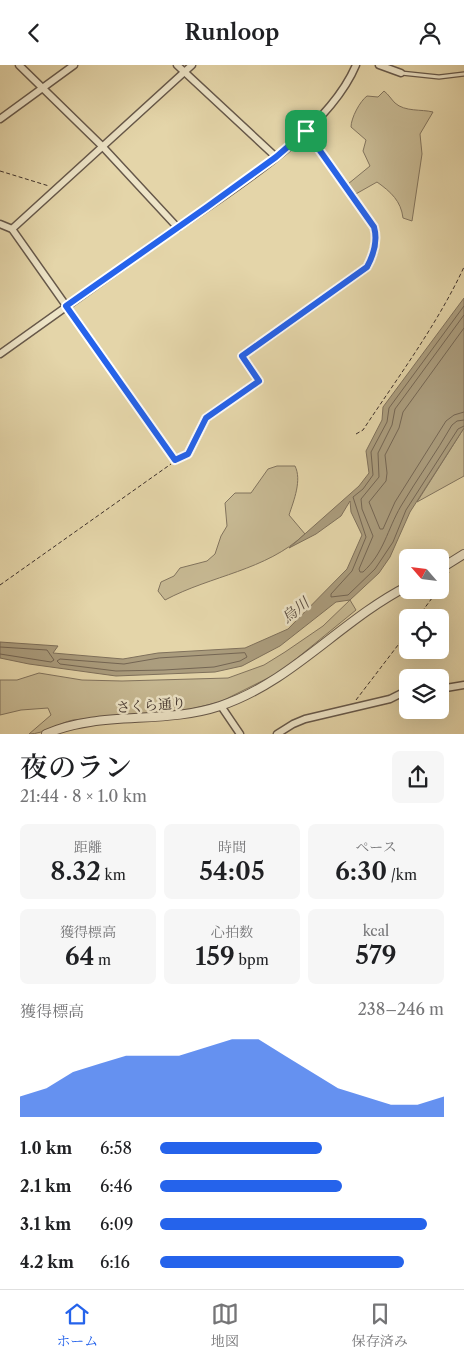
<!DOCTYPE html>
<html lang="ja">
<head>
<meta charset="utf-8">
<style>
  body { margin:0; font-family:"Libre Caslon Text","Noto Serif JP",serif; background:#f6f6f6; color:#202124; height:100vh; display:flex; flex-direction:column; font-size:19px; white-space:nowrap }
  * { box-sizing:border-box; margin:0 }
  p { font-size:16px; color:#757577 }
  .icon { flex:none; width:28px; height:28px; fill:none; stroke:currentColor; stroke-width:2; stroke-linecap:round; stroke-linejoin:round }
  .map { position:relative; height:669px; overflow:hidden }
  .side { display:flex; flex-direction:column; background:#fff; flex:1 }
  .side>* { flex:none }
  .needle { width:32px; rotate:298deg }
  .tools { position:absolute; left:399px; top:484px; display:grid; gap:10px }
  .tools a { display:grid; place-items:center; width:50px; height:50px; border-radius:8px; background:#fff; box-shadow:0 5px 20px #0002; font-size:25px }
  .pin { position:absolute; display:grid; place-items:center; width:42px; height:42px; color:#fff; margin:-21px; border-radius:10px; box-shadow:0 2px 8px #0006 }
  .round { display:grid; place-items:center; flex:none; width:52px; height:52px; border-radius:8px; background:#f6f6f6 }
  .headline { display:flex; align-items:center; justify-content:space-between; height:85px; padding:0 20px }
  h1 { font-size:28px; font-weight:600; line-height:38px }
  .stats { display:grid; grid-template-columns:repeat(3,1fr); gap:8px; height:85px; padding:5px 20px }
  .stats div { display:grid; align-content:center; border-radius:8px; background:#f6f6f6; text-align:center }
  .stats b { font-size:25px; font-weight:600 }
  .stats small { font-size:14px; font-weight:400 }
  .stats p { font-size:14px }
  .chart { height:140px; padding:10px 20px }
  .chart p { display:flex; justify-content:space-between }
  .chart svg { width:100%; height:90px; margin-top:5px; fill:#2563eb; opacity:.7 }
  ul { padding:0 20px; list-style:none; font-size:16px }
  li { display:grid; grid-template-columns:80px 60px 1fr; align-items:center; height:38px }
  li i { height:12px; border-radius:6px; background:#2563eb }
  header { display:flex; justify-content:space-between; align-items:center; height:65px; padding:0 20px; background:#fff; font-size:22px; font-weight:600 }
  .menu { display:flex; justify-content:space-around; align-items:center; height:70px; border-top:1px solid #e0e0e0; background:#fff; font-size:14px; color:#757577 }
  .menu a { display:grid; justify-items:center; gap:2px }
  .menu .active { color:#2563eb }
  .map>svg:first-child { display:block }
  .green { fill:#c7b993; stroke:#82745e }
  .water { fill:#ab9d7e; stroke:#7f715c }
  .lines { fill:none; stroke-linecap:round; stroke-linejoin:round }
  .shore { stroke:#746654; stroke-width:1 }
  .service-casing { stroke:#66584a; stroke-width:5.5 }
  .minor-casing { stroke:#66584a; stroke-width:9 }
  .tertiary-casing { stroke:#66584a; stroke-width:10 }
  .path { stroke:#3c2f2a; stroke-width:1; stroke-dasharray:4 2.5; stroke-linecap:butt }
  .service { stroke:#ede4c7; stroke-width:3 }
  .minor { stroke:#ede4c7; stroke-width:6 }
  .tertiary { stroke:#ede4c7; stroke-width:8 }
  .route-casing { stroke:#fff; stroke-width:10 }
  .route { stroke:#2563eb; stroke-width:6 }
  .labels { text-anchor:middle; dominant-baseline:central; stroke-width:5; stroke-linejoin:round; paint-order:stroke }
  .street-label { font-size:14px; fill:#3c2f2a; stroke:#ede4c7 }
  .water-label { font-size:15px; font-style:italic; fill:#584a3f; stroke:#ede4c7 }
</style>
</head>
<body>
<header><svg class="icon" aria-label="back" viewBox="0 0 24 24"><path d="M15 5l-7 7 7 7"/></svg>Runloop<svg class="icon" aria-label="person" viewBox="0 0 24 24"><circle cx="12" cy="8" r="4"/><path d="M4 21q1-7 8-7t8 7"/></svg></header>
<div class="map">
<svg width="464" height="669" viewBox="0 0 464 669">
  <rect width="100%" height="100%" fill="#e4d5a9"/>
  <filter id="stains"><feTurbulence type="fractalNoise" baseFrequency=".004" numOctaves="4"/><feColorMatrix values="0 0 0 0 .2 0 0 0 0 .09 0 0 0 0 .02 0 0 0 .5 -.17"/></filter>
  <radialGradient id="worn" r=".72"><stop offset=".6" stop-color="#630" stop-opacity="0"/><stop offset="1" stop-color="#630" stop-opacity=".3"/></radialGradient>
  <g class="green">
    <path d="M384,26C389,30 391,34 395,38C405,47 421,44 433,47L420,69L422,89L412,156L403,153C401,136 391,127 377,117L354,130L348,119L370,101L363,86L366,75L351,62C351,53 360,36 367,31L378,32Z"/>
    <polygon points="464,363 464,411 417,437"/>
    <path d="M277,401H295C302,415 294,435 289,450L305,469C265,506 212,510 165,535L158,526L161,517L174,511L180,503L207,496L215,489L221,471L227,461L225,438L235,428H251L268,404Z"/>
    <path d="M350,535L356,545L280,607L220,637L191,644L73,655C59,658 44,669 29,669L51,650L48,643L21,645L0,650V615H17L39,608L82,615L122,616L228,613L264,600L285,587L323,561Z"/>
  </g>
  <polygon class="water" points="464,233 464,363 410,447 390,492 379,508 350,535 336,537 280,581 242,601 215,607 116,611 29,599 0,593 0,577 58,581 53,588 123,594 158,588 245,583 288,564 347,504 362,470 351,447 350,436 341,451 316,469 289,483 359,421 369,408 366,386 382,355 383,342"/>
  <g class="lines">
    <g class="shore">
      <polyline points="464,241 389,343 387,357 371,387 373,410 363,424 353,432 366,472 352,506 331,529 331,532 348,530 375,504 393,477 406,445 458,364 464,361"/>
      <path d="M464,250L395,344L392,360L378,388L379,412L361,434L362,444L373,471L359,504L360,507H363C384,488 387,465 401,441C417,414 436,388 452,360L457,356L464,355"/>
      <polyline points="464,263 403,347 399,363 385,390 387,408 386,416 369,437 380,464 383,464 395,437 446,356 454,350 464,347"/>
      <polyline points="0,582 47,585 54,595 51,597 0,589"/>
      <polygon points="245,588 247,592 240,596 214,602 164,605 116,606 60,599 57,596 60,594 124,599 159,593"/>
    </g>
    <defs>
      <polyline id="service" points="401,8 439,12 464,9"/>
      <g id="minor">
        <polyline points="19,0 102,81 178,163"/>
        <polyline points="177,0 276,92"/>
        <polyline points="379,0 401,8"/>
        <polyline points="0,54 74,0"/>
        <path d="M0,159L12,164L175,395L188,389L206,353L259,316L242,291L367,202C374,189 378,176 374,162L306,66"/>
        <polyline points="12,164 192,0"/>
        <path d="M0,289C54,250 109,211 164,172C224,130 327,69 356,0"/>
        <polyline points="440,624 464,620"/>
        <polyline points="221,641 240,669"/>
        <polyline points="277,669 293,659 305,654 390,634 408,625"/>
      </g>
      <g id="tertiary">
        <polyline points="440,504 464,489"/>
        <path d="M46,669C101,645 163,660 220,641C292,617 341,555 408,521"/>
      </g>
    </defs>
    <use href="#service" class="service-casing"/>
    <use href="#minor" class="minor-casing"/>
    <use href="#tertiary" class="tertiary-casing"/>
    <g class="path">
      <polyline points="0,106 49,121"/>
      <path d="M356,369L363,365C398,312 437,260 464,202"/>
      <polyline points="0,520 171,399"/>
      <polyline points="440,521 449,507"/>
      <polyline points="418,552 438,525"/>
      <polyline points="356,635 408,567"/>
    </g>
    <use href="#service" class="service"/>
    <use href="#minor" class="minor"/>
    <use href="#tertiary" class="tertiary"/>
  </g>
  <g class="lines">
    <defs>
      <path id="route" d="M306,66L374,162C378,176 374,189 367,202L242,291L259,316L206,353L188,389L175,395L66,241L207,142L276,92Z"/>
    </defs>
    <use href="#route" class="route-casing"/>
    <use href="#route" class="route"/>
  </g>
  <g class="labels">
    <g class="street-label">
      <text transform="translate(151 640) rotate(-4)">さくら通り</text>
    </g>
    <g class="water-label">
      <text transform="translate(295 545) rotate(-39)">烏川</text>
    </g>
  </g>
  <rect width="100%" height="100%" filter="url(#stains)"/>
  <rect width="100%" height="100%" fill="url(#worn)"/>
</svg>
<div class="tools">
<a><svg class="needle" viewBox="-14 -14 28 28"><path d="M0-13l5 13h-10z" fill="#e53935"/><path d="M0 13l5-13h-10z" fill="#757577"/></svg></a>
<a><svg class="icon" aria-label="locate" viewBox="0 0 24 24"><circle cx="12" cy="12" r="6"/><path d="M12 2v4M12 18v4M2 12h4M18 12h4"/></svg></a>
<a><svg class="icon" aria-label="layers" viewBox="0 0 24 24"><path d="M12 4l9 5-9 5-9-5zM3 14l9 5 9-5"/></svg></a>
</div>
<div class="pin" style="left:306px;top:66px;background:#1e9e55"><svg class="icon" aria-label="arrive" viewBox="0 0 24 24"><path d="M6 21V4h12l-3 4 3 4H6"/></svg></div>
</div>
<section class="side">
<div class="headline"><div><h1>夜のラン</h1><p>21:44 · 8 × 1.0 km</p></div><a class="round"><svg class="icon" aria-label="share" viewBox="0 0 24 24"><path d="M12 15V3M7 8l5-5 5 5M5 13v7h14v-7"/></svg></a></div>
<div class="stats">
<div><p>距離</p><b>8.32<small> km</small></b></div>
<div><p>時間</p><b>54:05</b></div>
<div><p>ペース</p><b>6:30<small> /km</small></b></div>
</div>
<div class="stats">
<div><p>獲得標高</p><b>64<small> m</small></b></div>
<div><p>心拍数</p><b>159<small> bpm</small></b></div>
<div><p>kcal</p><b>579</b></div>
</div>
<div class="chart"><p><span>獲得標高</span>238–246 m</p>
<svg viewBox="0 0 160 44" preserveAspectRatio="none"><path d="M0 44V34L10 30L20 22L30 18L40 14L50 14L60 14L70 10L80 6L90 6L100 14L110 22L120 30L130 34L140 38L150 38L160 34V44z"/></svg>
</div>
<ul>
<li><b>1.0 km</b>6:58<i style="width:57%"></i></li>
<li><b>2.1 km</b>6:46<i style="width:64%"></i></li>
<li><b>3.1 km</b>6:09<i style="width:94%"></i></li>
<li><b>4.2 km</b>6:16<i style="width:86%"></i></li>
</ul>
</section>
<nav class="menu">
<a class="active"><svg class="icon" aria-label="home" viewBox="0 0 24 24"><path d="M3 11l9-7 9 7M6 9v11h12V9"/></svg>ホーム</a>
<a><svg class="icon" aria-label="map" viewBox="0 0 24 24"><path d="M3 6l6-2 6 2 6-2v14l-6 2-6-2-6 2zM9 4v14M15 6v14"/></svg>地図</a>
<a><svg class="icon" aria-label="saved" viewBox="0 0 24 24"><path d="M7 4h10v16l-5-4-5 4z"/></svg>保存済み</a>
</nav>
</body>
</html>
